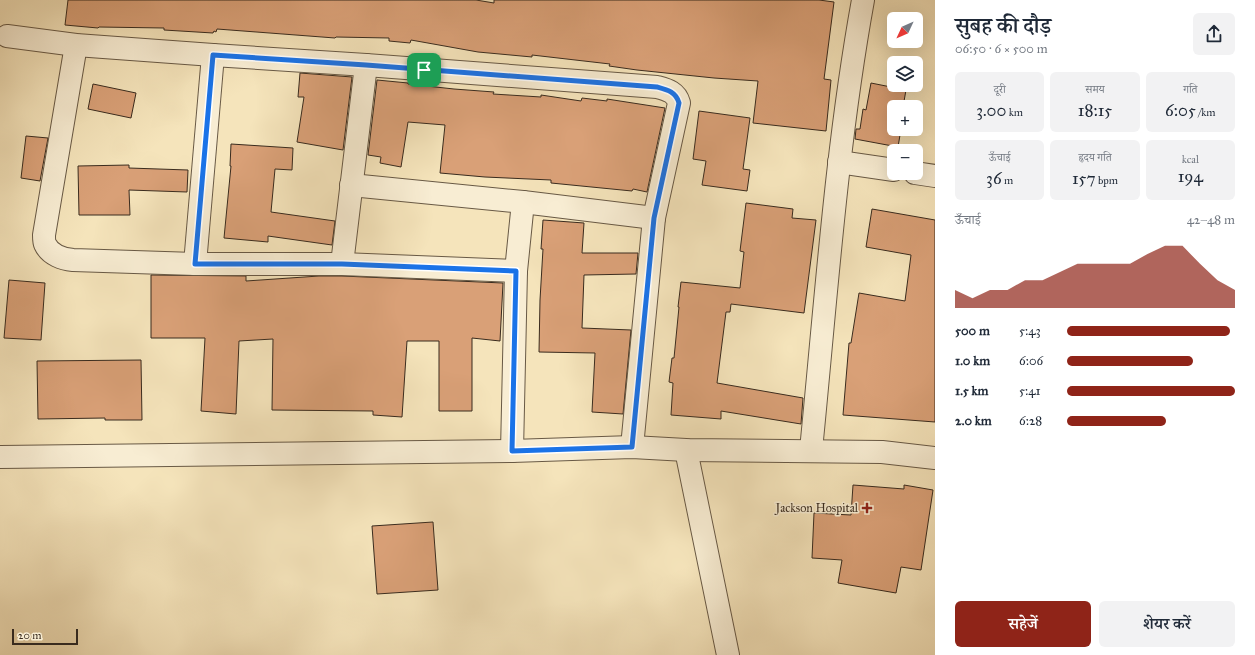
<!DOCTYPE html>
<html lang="hi">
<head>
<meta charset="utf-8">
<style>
  body { margin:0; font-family:"IM FELL Great Primer","Noto Serif Devanagari",serif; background:#f2f2f3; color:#1f2937; height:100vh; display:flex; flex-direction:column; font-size:15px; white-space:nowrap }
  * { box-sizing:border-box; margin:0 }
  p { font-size:13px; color:#747a83 }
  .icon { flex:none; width:22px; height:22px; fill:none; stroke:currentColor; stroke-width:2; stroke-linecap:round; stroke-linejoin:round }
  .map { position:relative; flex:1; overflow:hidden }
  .sheet { display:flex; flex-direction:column; background:#fff; width:320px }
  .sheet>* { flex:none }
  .needle { width:26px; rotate:226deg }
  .tools { position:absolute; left:887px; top:12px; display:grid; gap:8px }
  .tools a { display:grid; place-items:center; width:36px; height:36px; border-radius:6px; background:#fff; box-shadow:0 4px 16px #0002; font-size:20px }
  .scale { position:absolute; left:12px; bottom:10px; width:66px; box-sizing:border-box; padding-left:4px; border:2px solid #392b1e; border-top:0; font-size:11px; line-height:14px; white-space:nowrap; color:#392b1e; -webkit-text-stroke:3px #f8edd3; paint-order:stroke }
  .pin { position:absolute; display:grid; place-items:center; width:34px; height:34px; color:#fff; margin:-17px; border-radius:8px; box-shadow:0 2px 6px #0006 }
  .round { display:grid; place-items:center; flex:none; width:42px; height:42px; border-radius:6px; background:#f2f2f3 }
  .summary { display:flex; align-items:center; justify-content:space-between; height:68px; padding:0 20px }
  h1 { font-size:22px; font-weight:600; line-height:30px }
  .figures { display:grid; grid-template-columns:repeat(3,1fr); gap:6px; height:68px; padding:4px 20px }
  .figures div { display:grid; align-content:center; border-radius:6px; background:#f2f2f3; text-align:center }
  .figures b { font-size:17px; font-weight:600 }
  .figures small { font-size:11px; font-weight:400 }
  .figures p { font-size:11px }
  .chart { height:112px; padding:8px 20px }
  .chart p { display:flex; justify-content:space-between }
  .chart svg { width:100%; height:72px; margin-top:4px; fill:#8f2418; opacity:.7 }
  .cta { display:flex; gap:8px; margin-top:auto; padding:8px 20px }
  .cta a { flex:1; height:46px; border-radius:6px; background:#8f2418; color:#fff; font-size:16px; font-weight:600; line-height:46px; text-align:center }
  .cta a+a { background:#f2f2f3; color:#1f2937 }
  ul { padding:0 20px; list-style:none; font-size:13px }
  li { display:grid; grid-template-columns:64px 48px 1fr; align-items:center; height:30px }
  li i { height:10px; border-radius:5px; background:#8f2418 }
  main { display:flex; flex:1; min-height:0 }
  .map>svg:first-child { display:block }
  .building { fill:#d9a077; stroke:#392b1e }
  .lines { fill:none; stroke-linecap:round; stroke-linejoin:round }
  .street-casing { stroke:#685945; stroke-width:24 }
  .street { stroke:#f8edd3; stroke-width:22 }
  .route-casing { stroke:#fff; stroke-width:8 }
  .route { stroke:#1a73e8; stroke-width:5 }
  .poi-dot { fill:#8f2418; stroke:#f8edd3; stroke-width:1.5 }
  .labels { text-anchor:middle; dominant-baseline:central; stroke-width:3; stroke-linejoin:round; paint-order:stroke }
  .poi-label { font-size:12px; fill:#392b1e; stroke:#f8edd3; text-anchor:end }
</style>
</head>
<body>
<main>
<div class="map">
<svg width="935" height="655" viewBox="0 0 935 655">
  <rect width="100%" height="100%" fill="#f5e4bb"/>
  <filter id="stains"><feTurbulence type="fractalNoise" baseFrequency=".005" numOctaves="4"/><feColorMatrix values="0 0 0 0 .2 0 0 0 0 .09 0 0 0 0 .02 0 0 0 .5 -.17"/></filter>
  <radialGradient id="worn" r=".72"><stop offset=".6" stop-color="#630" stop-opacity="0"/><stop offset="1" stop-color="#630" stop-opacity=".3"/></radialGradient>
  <g class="building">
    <polygon points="68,0 476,0 494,3 494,0 819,0 834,2 824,79 831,80 826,131 753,123 758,81 714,78 637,70 609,66 610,64 532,55 532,57 478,52 411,40 410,43 389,41 389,38 336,37 335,38 217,29 216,32 214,31 213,33 164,30 164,28 99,27 98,28 65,25"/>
    <polygon points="300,73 352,77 343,150 297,142 304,97 298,97"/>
    <polygon points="377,80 408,83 408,84 454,89 494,92 493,94 541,97 541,95 581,101 582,98 607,101 607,99 665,108 647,192 633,189 632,191 551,183 551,180 485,177 440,173 445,125 408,122 401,167 380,163 381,157 368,155"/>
    <polygon points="871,83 906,90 903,107 894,107 894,129 901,129 898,147 855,139 856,129 860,129 863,109 866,110"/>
    <polygon points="93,84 136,93 131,118 88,109"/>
    <polygon points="699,111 750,118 743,169 750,170 747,191 702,185 706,161 693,159"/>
    <polygon points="26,136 48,138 40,181 21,178"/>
    <polygon points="231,144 293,148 292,170 275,169 271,212 335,221 332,245 268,236 268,242 224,238 231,166 230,166"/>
    <polygon points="129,165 129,168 188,170 187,192 129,190 130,215 79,215 78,166"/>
    <polygon points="746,203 793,209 792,218 816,220 804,313 731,304 730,312 726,312 717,383 803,398 801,424 721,411 721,419 671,415 673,383 669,382 672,358 674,358 679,307 678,307 681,282 740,288 744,252 740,251"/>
    <polygon points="872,209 935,220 935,422 843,415 849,343 851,343 859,293 905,301 911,255 866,247"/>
    <polygon points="543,220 584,223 582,253 638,253 636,274 584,275 582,328 631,330 623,414 592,412 595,353 539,352 540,300 543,249 541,249"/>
    <polygon points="151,275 246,276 246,281 319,276 342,276 503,283 500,341 472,338 472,411 439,411 439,341 407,341 402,417 373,415 373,411 272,410 273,339 239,341 236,414 201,411 205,338 151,338"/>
    <polygon points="9,280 45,283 41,340 4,338"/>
    <polygon points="141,360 142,420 105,420 105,418 38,419 37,361"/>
    <polygon points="853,485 904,489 904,485 933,490 921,570 901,567 896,593 838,583 842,560 812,558 814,513 851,515"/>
    <polygon points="433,522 438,590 377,594 372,526"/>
  </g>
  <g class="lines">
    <defs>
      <g id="street">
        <path d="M7,36L76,45L213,55L366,65L657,87C668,90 676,92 679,103L654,218L632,447"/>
        <path d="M76,45L44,235C44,238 44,242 45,244C50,255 63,259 73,260L195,264H342L516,271"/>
        <polyline points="839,162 894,170"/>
        <polyline points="915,173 935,176"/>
        <polyline points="351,185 523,202 654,218"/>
        <polyline points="195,264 213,55"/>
        <polyline points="342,264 366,65"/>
        <polyline points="686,450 728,655"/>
        <path d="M811,450C826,300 836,149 863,0"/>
        <polyline points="512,451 516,271 523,202"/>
        <polyline points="0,457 512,451 632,447 686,450 882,452 935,458"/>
      </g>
    </defs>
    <use href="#street" class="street-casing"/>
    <use href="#street" class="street"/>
  </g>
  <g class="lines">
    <defs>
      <path id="route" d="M213,55L366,65L657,87C668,90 676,92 679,103L654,218L632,447L512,451L516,271L342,264H195Z"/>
    </defs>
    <use href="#route" class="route-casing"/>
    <use href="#route" class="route"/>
  </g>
  <path class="poi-dot" d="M865 502h4v4h4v4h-4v4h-4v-4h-4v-4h4z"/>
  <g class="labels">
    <g class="poi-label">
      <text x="858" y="508">Jackson Hospital</text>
    </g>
  </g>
  <rect width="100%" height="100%" filter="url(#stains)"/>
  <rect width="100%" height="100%" fill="url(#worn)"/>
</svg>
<div class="tools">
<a><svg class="needle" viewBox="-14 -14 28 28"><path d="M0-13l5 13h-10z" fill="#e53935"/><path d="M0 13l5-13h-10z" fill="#747a83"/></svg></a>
<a><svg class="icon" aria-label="layers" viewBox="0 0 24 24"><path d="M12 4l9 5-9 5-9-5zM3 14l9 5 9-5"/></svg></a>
<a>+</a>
<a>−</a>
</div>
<div class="scale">20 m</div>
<div class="pin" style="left:424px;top:70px;background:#1e9e55"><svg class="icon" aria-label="arrive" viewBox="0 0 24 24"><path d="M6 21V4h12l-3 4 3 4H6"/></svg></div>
</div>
<section class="sheet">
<div class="summary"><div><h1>सुबह की दौड़</h1><p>06:50 · 6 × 500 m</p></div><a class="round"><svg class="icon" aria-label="share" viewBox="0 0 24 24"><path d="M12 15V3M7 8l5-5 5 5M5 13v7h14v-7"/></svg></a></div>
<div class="figures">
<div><p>दूरी</p><b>3.00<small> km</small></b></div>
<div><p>समय</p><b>18:15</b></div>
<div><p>गति</p><b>6:05<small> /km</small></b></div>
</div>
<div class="figures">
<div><p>ऊँचाई</p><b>36<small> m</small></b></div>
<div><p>हृदय गति</p><b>157<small> bpm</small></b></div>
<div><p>kcal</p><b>194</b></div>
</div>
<div class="chart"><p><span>ऊँचाई</span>42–48 m</p>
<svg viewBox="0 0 160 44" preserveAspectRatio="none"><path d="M0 44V33L10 38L20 33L30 33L40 27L50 27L60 22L70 17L80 17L90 17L100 17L110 11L120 6L130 6L140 17L150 27L160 33V44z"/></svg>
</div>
<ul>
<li><b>500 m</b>5:43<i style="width:97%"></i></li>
<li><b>1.0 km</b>6:06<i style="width:75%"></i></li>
<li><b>1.5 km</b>5:41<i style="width:100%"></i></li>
<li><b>2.0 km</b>6:28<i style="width:59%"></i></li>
</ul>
<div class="cta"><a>सहेजें</a><a>शेयर करें</a></div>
</section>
</main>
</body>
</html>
